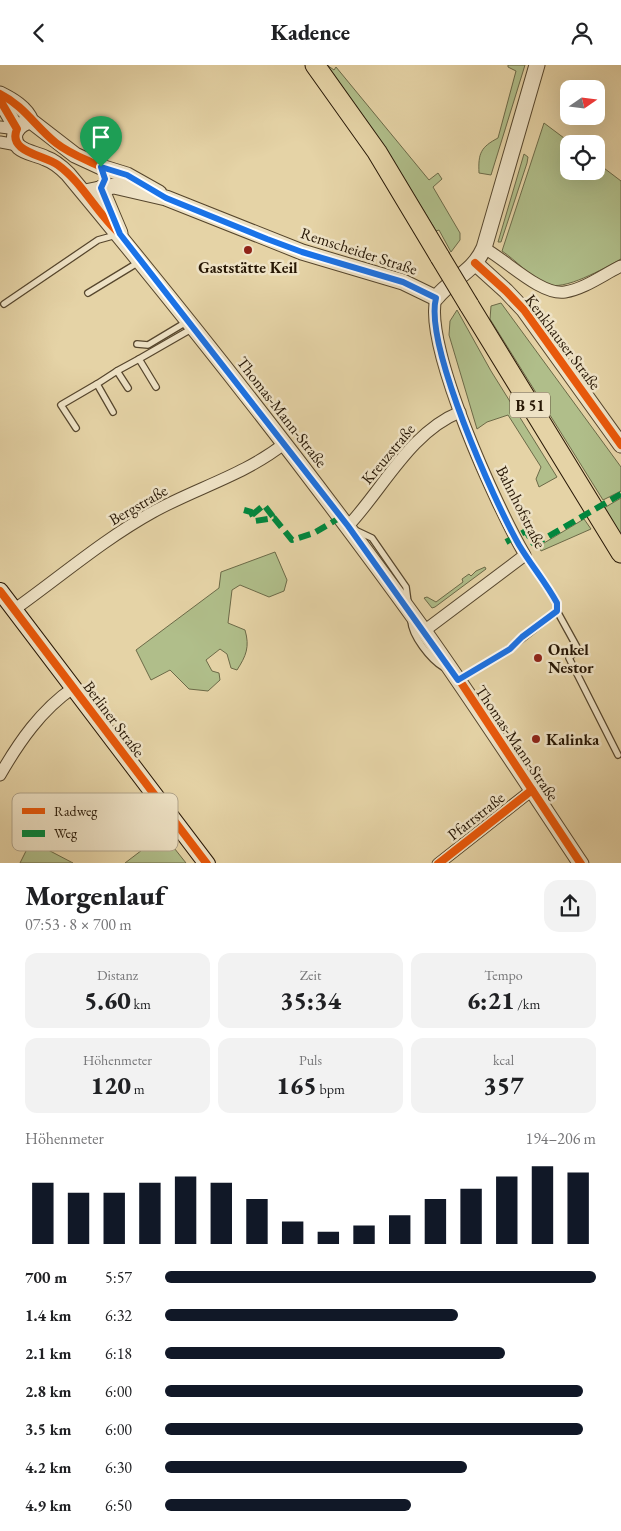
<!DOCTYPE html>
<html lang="de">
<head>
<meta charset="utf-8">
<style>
  body { margin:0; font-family:"EB Garamond",serif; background:#f2f2f2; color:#202124; height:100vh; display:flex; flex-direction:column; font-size:19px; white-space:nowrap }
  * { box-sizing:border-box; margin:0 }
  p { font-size:16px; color:#757577 }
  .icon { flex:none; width:28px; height:28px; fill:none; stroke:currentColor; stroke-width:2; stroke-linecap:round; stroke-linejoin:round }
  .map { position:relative; height:798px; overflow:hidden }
  .panel { display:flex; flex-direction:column; background:#fff; flex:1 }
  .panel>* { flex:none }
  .needle { width:32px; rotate:76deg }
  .controls { position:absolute; left:560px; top:15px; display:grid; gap:10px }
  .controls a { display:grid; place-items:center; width:45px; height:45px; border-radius:10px; background:#fff; box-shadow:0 5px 20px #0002; font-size:25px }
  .pin { position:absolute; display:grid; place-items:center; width:42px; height:42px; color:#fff; margin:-51px -21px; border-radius:50% 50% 50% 0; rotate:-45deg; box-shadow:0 0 5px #0007 }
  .pin .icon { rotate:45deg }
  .round { display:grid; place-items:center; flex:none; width:52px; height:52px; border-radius:15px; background:#f2f2f2 }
  .headline { display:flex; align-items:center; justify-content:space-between; height:85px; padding:0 25px }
  h1 { font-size:28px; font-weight:800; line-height:38px }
  .stats { display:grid; grid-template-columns:repeat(3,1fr); gap:8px; height:85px; padding:5px 25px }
  .stats div { display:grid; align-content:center; border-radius:12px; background:#f2f2f2; text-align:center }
  .stats b { font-size:25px; font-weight:800 }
  .stats small { font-size:14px; font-weight:400 }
  .stats p { font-size:14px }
  .chart { height:140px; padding:10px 25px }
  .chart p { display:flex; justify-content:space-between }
  .chart svg { width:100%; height:90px; margin-top:5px; stroke:#111827; stroke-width:6 }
  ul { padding:0 25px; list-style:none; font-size:16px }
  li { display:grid; grid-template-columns:80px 60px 1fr; align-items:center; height:38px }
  li i { height:12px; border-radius:6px; background:#111827 }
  header { display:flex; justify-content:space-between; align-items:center; height:65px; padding:0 25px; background:#fff; font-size:22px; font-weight:800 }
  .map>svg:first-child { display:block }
  .green { fill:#b0be8a; stroke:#6c6a48 }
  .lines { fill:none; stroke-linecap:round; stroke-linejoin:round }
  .service-casing { stroke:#56462d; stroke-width:8 }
  .minor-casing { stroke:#56462d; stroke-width:13 }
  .tertiary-casing { stroke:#56462d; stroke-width:17 }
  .secondary-casing { stroke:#271705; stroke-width:18 }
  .primary-casing { stroke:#271705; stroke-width:21 }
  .service { stroke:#eee2c5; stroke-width:5.5 }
  .minor { stroke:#eee2c5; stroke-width:11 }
  .tertiary { stroke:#eee2c5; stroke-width:15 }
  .secondary { stroke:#eee2c5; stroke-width:16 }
  .primary { stroke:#e5d3a6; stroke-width:19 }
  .primary-bridge-casing { stroke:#271705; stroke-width:21; stroke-linecap:butt }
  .primary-bridge { stroke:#e5d3a6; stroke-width:19 }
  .quiet { stroke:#00873e; stroke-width:6; stroke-dasharray:12 6; stroke-linecap:butt }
  .cycleway-casing { stroke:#eee2c5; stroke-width:11 }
  .cycleway { stroke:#e8590c; stroke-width:8 }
  .route-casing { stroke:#fff; stroke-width:10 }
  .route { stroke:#1a73e8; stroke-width:6 }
  .poi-dot { fill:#8f2418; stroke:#eee2c5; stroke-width:2 }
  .labels { text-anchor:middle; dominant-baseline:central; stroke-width:5; stroke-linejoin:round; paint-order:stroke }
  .shield { fill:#eee2c5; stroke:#63543f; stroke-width:1 }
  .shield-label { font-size:15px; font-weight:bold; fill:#271705 }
  .street-label { font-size:16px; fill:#271705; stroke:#eee2c5 }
  .poi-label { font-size:16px; font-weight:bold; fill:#271705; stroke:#eee2c5; text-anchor:start }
  .key { fill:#eee2c5; stroke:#b2a58b; stroke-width:1 }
  .key-label { font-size:14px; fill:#271705 }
</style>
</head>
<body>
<header><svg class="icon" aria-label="back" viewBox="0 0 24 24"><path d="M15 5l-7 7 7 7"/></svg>Kadence<svg class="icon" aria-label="person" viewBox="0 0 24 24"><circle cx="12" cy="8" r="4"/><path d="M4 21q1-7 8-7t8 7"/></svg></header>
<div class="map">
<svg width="621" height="799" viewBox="0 0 621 799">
  <rect width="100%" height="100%" fill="#e5d3a6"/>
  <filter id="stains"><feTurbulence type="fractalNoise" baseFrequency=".004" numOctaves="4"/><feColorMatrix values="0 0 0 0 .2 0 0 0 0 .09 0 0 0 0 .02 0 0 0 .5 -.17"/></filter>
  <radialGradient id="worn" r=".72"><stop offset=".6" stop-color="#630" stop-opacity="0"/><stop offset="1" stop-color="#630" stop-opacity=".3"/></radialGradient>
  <g class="green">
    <polygon points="327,0 334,5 336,2 429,115 438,108 442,114 433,122 460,168 460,175 451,187 439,165 436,166 391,92"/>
    <path d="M508,0H525L491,110L479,108C478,88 481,82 498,73L516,6L508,2Z"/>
    <path d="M544,58L572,79H569V106H596V97L621,116V194C604,203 564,227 546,219C529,211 517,196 502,186Z"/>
    <polygon points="524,89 528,92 527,98 501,177 498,177"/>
    <polygon points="501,238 621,402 621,426 603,435 490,254 491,241"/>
    <polygon points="457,245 491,306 557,412 539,422 536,414 541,402 508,350 487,357 477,364 449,270 450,256"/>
    <polygon points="621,433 621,470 604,443"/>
    <polygon points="584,454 591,464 541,486 539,481"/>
    <path d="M275,487L287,515L284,526L269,532L240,520L232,525L228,558L245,565C250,582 246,591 237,605L231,603L227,589L220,584L206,595L212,606L219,608L220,615L208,626L189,624L170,605L151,615L136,585L219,523L221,507Z"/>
    <polygon points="485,502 486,504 435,542 432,543 424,533 427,532 436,537 463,517 462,514 469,509 471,511 476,506"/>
    <polygon points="163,769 186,798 125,798"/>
    <polygon points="31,776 73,798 20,798"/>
  </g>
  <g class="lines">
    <defs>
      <g id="service">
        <polyline points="88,228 139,197"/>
        <polyline points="4,239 98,175 116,170"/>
        <polyline points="137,279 148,280 188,256"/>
        <polyline points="156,322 139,294 193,263"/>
        <polyline points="128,323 117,306 139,294"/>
        <polyline points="113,347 97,319 117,306"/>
        <polyline points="76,363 61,340 97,319"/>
        <polyline points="355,465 372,473 406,522 408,537"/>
        <polyline points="525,490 557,538 557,546 578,584 569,593 618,690"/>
        <path d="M411,556C412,571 430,594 443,602"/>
        <polyline points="459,615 509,584 557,546"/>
      </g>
      <g id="minor">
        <polyline points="0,62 17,64"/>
        <polyline points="0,77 17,80"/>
        <path d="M484,183C505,194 541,231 565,227C584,224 603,210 621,201"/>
        <path d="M348,461C383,424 410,367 460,347"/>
        <path d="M15,544C60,512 104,474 153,447C196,423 245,410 285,378"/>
        <path d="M424,566L525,490C498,445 423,281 436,233"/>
        <path d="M0,710C19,677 41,645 73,623"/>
        <polyline points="438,799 532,725"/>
      </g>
      <g id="tertiary">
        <path d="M0,29C12,35 26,43 31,56L75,90L101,102L127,110L159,128"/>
        <polyline points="0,35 17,64"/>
        <path d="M31,56C19,58 8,71 19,82C26,88 37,89 45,93C54,96 61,102 68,109C191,257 311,409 424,566C478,642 529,721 581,799"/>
        <polyline points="101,123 120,168"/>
        <path d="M85,127L114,121L166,133L302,187L403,217L436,233C452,213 473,208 484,183L537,0"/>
        <polyline points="475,198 506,226 524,245 621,380"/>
      </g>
      <polyline id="secondary" points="0,526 207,799"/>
      <g id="primary">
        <polyline points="315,0 377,87 440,192"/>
        <polyline points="469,240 621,488"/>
      </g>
    </defs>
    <use href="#service" class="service-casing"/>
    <use href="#minor" class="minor-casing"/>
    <use href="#tertiary" class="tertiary-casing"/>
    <use href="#secondary" class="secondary-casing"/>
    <use href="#primary" class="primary-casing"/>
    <use href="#service" class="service"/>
    <use href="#minor" class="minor"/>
    <use href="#tertiary" class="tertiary"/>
    <use href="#secondary" class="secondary"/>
    <use href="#primary" class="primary"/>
    <defs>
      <polyline id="primary-bridge" points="440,192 469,240"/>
    </defs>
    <use href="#primary-bridge" class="primary-bridge-casing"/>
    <use href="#primary-bridge" class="primary-bridge"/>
    <g class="quiet">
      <polyline points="244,445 251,447 255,456 274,453 292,475 314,468 341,452"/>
      <polyline points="252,450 264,440 274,453"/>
      <polyline points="506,477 526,466 533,478 542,475 621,429"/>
    </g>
    <defs>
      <g id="cycleway">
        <path d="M0,29C24,41 35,61 56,78C70,89 85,94 101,102L105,114L101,123L120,169"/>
        <path d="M0,35L17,64C7,87 44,90 58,100C83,118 97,149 120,169L348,461L462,619L581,799"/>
        <polyline points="475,198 506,226 524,245 621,380"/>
        <polyline points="0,526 207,799"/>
        <polyline points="438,799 532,725"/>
      </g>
    </defs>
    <use href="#cycleway" class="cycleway-casing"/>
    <use href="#cycleway" class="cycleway"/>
  </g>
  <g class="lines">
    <defs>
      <path id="route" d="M101,102L127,110L166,133L267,174L302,187L403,217L436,233C424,280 494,436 519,480C531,500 546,518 557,538V546L522,572L510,584L458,615L348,461L120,169L101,123L105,114Z"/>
    </defs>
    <use href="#route" class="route-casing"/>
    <use href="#route" class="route"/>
  </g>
  <g class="poi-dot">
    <circle cx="248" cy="185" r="5"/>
    <circle cx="538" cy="593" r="5"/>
    <circle cx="536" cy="674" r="5"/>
  </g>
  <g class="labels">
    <rect class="shield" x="510" y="327.5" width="40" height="25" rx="4"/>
    <g class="shield-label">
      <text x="530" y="340">B 51</text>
    </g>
    <g class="street-label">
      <text transform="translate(359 186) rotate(18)">Remscheider Straße</text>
      <text transform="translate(563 277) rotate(53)">Kenkhauser Straße</text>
      <text transform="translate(282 347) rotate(52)">Thomas-Mann-Straße</text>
      <text transform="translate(388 389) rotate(-50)">Kreuzstraße</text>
      <text transform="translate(138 440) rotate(-30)">Bergstraße</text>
      <text transform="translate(521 442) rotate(63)">Bahnhofstraße</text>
      <text transform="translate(114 654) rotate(53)">Berliner Straße</text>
      <text transform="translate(517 678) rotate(56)">Thomas-Mann-Straße</text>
      <text transform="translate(476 751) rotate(-38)">Pfarrstraße</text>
    </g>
    <g class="poi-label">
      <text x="248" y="202" text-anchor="middle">Gaststätte Keil</text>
      <text x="548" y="584">Onkel<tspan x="548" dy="18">Nestor</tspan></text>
      <text x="546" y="674">Kalinka</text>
    </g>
  </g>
  <rect x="12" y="728" width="166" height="58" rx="8" class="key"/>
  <rect x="22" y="743" width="23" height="6" fill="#e8590c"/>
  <rect x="22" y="765" width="23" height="7" fill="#00873e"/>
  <g class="key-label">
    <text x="54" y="751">Radweg</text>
    <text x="54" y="773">Weg</text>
  </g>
  <rect width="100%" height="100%" filter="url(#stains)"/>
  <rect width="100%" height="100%" fill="url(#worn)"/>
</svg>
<div class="controls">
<a><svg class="needle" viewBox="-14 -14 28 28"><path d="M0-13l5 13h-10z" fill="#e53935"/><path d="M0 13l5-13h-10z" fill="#757577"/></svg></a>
<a><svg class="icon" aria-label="locate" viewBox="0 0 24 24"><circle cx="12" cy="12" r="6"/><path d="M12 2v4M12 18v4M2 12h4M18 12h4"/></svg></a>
</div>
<div class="pin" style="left:101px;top:102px;background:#1e9e55"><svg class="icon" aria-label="arrive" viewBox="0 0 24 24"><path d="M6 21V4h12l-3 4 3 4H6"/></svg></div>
</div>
<section class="panel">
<div class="headline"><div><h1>Morgenlauf</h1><p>07:53 · 8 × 700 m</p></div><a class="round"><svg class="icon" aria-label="share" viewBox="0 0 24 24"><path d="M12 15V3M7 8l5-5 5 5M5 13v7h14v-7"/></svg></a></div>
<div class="stats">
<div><p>Distanz</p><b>5.60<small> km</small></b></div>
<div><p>Zeit</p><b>35:34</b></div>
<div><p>Tempo</p><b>6:21<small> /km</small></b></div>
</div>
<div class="stats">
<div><p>Höhenmeter</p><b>120<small> m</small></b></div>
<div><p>Puls</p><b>165<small> bpm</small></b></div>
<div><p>kcal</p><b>357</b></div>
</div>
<div class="chart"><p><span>Höhenmeter</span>194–206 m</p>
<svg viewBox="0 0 160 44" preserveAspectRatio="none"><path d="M5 44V14M15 44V19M25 44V19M35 44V14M45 44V11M55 44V14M65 44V22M75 44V33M85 44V38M95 44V35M105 44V30M115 44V22M125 44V17M135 44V11M145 44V6M155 44V9"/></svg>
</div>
<ul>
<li><b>700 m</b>5:57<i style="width:100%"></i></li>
<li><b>1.4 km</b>6:32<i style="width:68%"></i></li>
<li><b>2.1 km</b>6:18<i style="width:79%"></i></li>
<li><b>2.8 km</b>6:00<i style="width:97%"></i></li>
<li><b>3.5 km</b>6:00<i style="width:97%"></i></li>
<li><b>4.2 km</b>6:30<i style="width:70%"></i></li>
<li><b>4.9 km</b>6:50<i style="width:57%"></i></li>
</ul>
</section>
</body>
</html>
